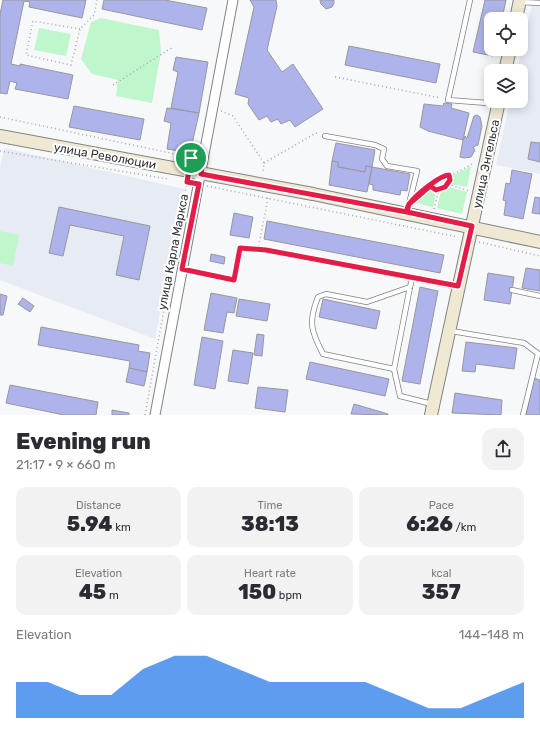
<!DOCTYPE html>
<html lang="en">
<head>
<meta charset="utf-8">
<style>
  body { margin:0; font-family:Rubik,sans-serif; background:#f2f2f3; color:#2b2b33; height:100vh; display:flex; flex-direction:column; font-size:15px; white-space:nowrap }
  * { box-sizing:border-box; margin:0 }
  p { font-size:13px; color:#7c7c81 }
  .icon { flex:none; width:22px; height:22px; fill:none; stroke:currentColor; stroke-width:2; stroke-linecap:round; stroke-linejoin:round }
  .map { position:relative; height:415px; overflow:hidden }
  .panel { display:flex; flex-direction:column; background:#fff; flex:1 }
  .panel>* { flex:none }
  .controls { position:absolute; left:484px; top:12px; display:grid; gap:8px }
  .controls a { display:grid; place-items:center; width:44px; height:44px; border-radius:8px; background:#fff; box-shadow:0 2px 10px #0003; font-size:20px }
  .pin { position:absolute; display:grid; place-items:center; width:34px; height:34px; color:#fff; margin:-17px; border:2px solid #fff; border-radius:50%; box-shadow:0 1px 4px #0007 }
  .round { display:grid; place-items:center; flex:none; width:42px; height:42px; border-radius:12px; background:#f2f2f3 }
  .overview { display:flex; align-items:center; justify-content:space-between; height:68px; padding:0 16px }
  h1 { font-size:22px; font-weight:800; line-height:30px }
  .stats { display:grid; grid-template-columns:repeat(3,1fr); gap:6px; height:68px; padding:4px 16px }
  .stats div { display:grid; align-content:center; border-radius:10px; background:#f2f2f3; text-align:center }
  .stats b { font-size:20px; font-weight:800 }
  .stats small { font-size:11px; font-weight:400 }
  .stats p { font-size:11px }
  .chart { height:112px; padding:8px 16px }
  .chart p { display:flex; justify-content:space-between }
  .chart svg { width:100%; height:72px; margin-top:4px; fill:#1a73e8; opacity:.7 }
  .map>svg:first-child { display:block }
  .built { fill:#e7ebf4 }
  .green { fill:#c0f6cb }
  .building { fill:#aeb3eb; stroke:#98989a }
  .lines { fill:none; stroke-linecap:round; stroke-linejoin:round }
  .lane-casing { stroke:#828385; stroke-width:6 }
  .street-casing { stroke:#828385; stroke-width:11 }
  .secondary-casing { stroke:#828385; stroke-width:14 }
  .path { stroke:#a6a7a8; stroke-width:1.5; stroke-dasharray:1 3; stroke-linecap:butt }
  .lane { stroke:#fff; stroke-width:4.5 }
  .street { stroke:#fff; stroke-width:9 }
  .secondary { stroke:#efe9d4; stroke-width:12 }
  .route-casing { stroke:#fff; stroke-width:8 }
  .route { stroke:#e11d48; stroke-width:5 }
  .labels { text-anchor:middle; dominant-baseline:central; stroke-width:4; stroke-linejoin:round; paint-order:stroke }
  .street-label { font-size:12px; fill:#333434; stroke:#fff }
</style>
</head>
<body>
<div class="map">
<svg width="540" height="415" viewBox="0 0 540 415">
  <rect width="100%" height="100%" fill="#f7f8fa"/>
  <g class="built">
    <polygon points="533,0 540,0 540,174 496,165 510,101 521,101 521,71 517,71"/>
    <polygon points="4,148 184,189 155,339 0,280 0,168"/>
  </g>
  <g class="green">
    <polygon points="101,18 159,30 161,52 152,103 116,96 118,80 92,74 81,59 91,22"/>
    <polygon points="39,28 71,34 66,56 34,50"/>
    <polygon points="471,166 467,187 450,184 452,176"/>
    <polygon points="449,187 467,192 462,214 437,208 441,191"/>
    <polygon points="430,188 436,192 433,207 412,202"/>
    <polygon points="0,231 19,235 13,266 0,263"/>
  </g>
  <g class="building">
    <polygon points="3,0 86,0 82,18 29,7 30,2 24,1 11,64 20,66 20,64 73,75 68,99 15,89 17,83 10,81 7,94 0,93 0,14"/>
    <polygon points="104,0 165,0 207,8 202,30 102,9"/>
    <polygon points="250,0 276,0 277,6 267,50 282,72 293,64 323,109 295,127 290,120 281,124 278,119 271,122 267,116 259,120 248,104 249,98 235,94 254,7"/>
    <polygon points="320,0 334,0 334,3 332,7 326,9 321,4"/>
    <polygon points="485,0 506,0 502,19 491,19 491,49 495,49 493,56 473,52"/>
    <polygon points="349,46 440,64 436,83 345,65"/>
    <polygon points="176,57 208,62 199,113 171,108 178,72 173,70"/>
    <polygon points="444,103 452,104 451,108 469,113 463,140 428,131 420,127 424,104 443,106"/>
    <polygon points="74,106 144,119 140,140 69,127"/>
    <polygon points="167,108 199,113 190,153 167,149 171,123 164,121"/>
    <polygon points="477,115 480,117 482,126 478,145 473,147 475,150 471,157 464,158 460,157 463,140 465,136 467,138 474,116"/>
    <polygon points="531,142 540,143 540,162 528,159"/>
    <polygon points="336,143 375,150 372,167 366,166 365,172 338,167 338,162 332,161"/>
    <polygon points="332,161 338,162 338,167 365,172 366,166 372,167 367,192 329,185"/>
    <polygon points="372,167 410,174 407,191 401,190 400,195 373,190 373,185 369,184"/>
    <polygon points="512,170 532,174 523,219 504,215 506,201 503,200 506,183 510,184"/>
    <polygon points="535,197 540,198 540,214 532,213"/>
    <polygon points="59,207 150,226 139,280 116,275 124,236 70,225 63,256 49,253"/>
    <polygon points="234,213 253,217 249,238 230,235"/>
    <polygon points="267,221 444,255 440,273 264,239"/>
    <polygon points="211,254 225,257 224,264 210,261"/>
    <polygon points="526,268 540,270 540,291 522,288"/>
    <polygon points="488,273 514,277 510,304 484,300"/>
    <polygon points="420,287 438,291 420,384 402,381"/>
    <polygon points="211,293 237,298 234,313 227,312 223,333 204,330"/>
    <polygon points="0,294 7,296 3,315 0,315"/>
    <polygon points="23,298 34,306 30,312 18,304"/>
    <polygon points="239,299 270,304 267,321 236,316"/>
    <polygon points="323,299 380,311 376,329 319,317"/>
    <polygon points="41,327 139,345 138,351 150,353 147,372 129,368 130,361 38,345"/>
    <polygon points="257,334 264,335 262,356 254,355"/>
    <polygon points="202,337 223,341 215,389 194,385"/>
    <polygon points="466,342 517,348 514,369 476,364 475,372 462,371"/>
    <polygon points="233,350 253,353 248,384 228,381"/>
    <polygon points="310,362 389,379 385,396 306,379"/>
    <polygon points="129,368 147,372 144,386 126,382"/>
    <polygon points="534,378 540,380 540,415 526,415"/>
    <polygon points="10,385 98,402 96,415 64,415 6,403"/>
    <polygon points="258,387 288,390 285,412 255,408"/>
    <polygon points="455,393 502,400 501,415 452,413"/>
    <polygon points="354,404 388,414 388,415 351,414"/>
    <polygon points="112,410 129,413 129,415 112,415"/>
  </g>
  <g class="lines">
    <defs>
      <g id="lane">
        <polyline points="470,0 448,100 487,103 498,107"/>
        <polyline points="520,2 540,3"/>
        <polyline points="325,136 375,145 384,149 382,159 387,166 417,171 407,212"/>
        <polyline points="266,250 458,287"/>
        <polyline points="182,269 234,280 240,249"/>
        <path d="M410,287L367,302L326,294L318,297C308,322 311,331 323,354L394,369L410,287L412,279"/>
        <polyline points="512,290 540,296"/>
        <polyline points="451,331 524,343 540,355"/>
        <polyline points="394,369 400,396 432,404"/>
        <polyline points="523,415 538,354"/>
      </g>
      <polyline id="street" points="155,415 233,0"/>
      <g id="secondary">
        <polyline points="516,19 520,0"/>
        <polyline points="505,71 510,49"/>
        <polyline points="0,136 313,194 540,242"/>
        <polyline points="431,415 499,101"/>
      </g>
    </defs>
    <use href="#lane" class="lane-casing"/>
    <use href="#street" class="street-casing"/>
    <use href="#secondary" class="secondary-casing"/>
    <g class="path">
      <polyline points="80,29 33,21 26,55 71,65 80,29 94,15 97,0"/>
      <polyline points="335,77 441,98"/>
      <polyline points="113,85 173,47"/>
      <polyline points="221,111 233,116 264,163 263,172"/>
      <polyline points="0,117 194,158"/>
      <polyline points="0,151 168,179"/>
      <polyline points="264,163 316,133 318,134"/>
      <path d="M447,175L450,176C449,187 441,192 431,188V184L439,177Z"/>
      <polyline points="450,176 474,163"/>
      <polyline points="448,184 469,191"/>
      <polyline points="207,186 458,237"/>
      <polyline points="418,196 430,186"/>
      <polyline points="434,209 439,189"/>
      <polyline points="479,242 540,256"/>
      <polyline points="248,249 258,250"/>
      <polyline points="258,250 268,198"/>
      <polyline points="145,415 187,181"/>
    </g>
    <use href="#lane" class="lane"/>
    <use href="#street" class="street"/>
    <use href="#secondary" class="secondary"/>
  </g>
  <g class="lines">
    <defs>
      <path id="route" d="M191,158L187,182L199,184L182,269L234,280L240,248L266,250L458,286L472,226L407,212L409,204L430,186L436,190L445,187L450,180L449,175C440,175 416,195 410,203C408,205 407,209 407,212L201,174L203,160L191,158"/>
    </defs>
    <use href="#route" class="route-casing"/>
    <use href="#route" class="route"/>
  </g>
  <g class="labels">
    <g class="street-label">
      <text transform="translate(105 156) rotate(10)">улица Революции</text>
      <text transform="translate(486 164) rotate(-78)">улица Энгельса</text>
      <text transform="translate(173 252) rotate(-79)">улица Карла Маркса</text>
    </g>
  </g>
</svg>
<div class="controls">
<a><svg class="icon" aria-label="locate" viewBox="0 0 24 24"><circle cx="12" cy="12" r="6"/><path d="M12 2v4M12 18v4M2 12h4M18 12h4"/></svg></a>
<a><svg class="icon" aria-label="layers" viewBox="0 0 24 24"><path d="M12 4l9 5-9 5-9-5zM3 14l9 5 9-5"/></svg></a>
</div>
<div class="pin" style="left:191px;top:158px;background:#1e9e55"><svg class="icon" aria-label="arrive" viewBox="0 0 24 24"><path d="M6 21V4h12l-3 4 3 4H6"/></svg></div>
</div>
<section class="panel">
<div class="overview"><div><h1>Evening run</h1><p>21:17 · 9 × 660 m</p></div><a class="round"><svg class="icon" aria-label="share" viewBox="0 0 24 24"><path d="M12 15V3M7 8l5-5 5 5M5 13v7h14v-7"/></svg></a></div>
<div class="stats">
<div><p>Distance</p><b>5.94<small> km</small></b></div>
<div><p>Time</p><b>38:13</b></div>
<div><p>Pace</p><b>6:26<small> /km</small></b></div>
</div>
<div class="stats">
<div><p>Elevation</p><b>45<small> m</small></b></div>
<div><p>Heart rate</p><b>150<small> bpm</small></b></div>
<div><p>kcal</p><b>357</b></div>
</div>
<div class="chart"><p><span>Elevation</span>144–148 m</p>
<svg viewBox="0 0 160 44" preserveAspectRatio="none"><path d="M0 44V22L10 22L20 30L30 30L40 14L50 6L60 6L70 14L80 22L90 22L100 22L110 22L120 30L130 38L140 38L150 30L160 22V44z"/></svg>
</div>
</section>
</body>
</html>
